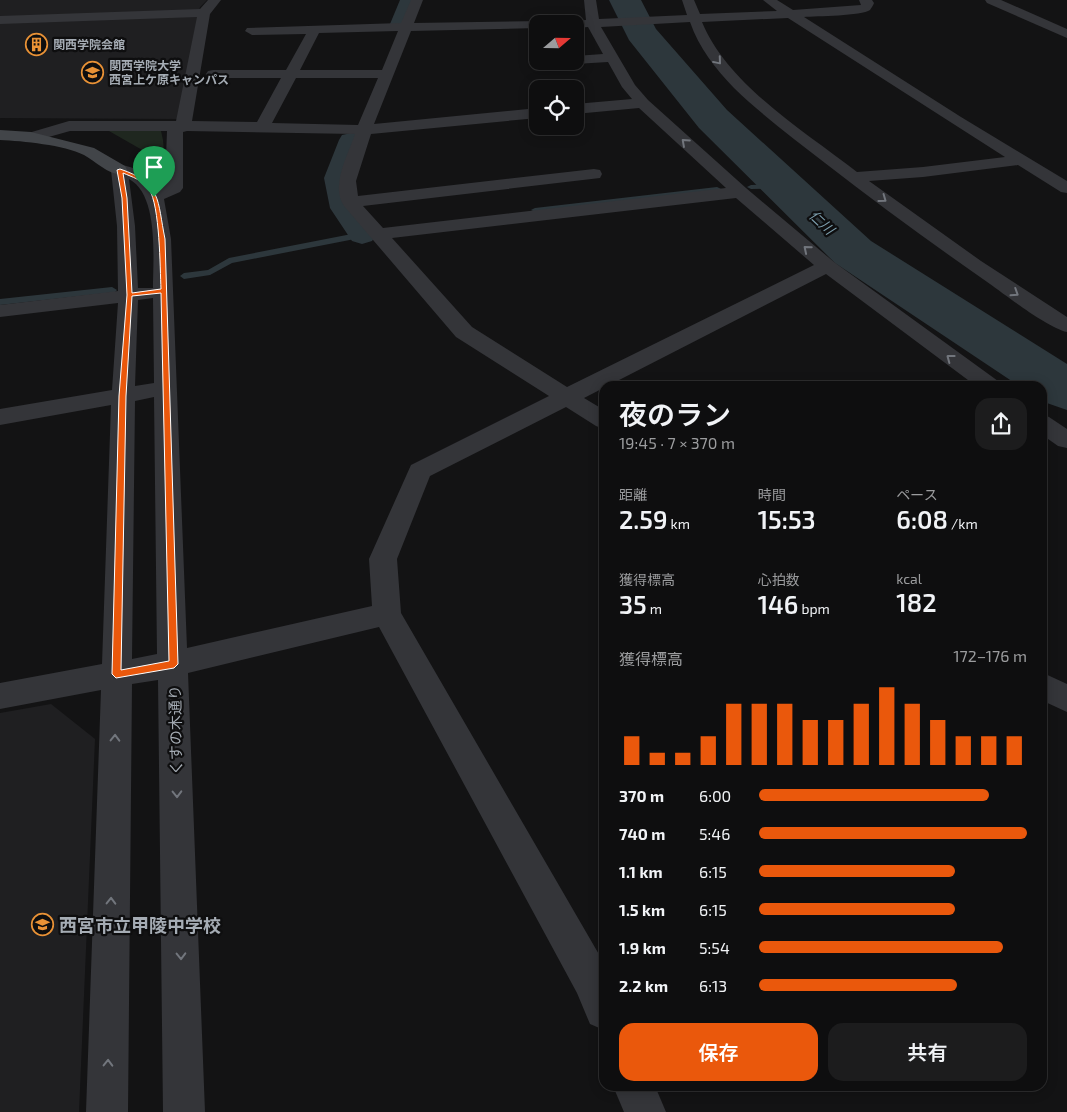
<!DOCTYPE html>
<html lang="ja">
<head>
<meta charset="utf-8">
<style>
  body { margin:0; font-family:"Exo 2","Noto Sans JP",sans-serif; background:#1c1c1d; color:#f1f3f6; height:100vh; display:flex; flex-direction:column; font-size:19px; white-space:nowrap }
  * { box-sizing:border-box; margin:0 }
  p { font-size:16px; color:#9b9c9e }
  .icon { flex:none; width:28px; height:28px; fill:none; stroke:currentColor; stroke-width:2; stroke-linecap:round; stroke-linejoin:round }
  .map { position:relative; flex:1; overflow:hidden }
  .sheet { position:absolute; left:599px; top:381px; width:448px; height:710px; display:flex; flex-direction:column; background:#0e0e0f; border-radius:15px; box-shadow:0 2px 12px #0003,0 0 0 1px #2e2e2f }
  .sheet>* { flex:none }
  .needle { width:32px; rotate:70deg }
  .controls { position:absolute; left:529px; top:15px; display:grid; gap:10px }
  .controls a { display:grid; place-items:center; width:55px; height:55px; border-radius:10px; background:#0e0e0f; box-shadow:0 2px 12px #0003,0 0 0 1px #2e2e2f; font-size:25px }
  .pin { position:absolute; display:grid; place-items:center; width:42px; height:42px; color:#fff; margin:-51px -21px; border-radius:50% 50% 50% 0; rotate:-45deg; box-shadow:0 0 5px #0007 }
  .pin .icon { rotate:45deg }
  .round { display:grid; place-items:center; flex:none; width:52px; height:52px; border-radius:15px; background:#1c1c1d }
  .headline { display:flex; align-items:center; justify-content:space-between; height:85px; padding:0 20px }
  h1 { font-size:28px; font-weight:600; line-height:38px }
  .figures { display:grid; grid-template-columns:repeat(3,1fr); gap:8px; height:85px; padding:5px 20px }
  .figures div { display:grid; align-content:center }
  .figures b { font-size:25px; font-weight:600 }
  .figures small { font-size:14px; font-weight:400 }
  .figures p { font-size:14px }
  .chart { height:140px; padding:10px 20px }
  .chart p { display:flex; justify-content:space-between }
  .chart svg { width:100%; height:90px; margin-top:5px; stroke:#ea580c; stroke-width:6 }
  .primary-button { display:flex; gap:10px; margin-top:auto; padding:10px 20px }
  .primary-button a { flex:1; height:58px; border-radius:15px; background:#ea580c; color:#fff; font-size:20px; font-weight:600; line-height:58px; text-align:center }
  .primary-button a+a { background:#1c1c1d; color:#f1f3f6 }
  ul { padding:0 20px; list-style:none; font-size:16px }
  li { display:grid; grid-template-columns:80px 60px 1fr; align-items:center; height:38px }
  li i { height:12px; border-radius:6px; background:#ea580c }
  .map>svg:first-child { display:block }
  .built { fill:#1f1f21 }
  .green { fill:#1f271f }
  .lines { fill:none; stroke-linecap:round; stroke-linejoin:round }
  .stream { fill:#2d373c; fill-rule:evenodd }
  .canal { fill:#2d373c; fill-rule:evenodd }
  .river { fill:#2d373c; fill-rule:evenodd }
  .street { fill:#343539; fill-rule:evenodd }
  .secondary { fill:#424549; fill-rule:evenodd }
  .oneway { stroke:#72767d }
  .route { fill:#ea580c; stroke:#fff; fill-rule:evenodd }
  .labels { text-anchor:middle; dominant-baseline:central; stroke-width:4.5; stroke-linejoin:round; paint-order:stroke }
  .far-poi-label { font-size:12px; font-weight:bold; fill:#a5acb4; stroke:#0e0e0f; text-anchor:start }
  .far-water-label { font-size:14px; font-style:italic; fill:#7d9fae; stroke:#0e0e0f }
  .street-label { font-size:15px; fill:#a5acb4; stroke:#0e0e0f }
  .near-poi-label { font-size:18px; font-weight:bold; fill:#a5acb4; stroke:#0e0e0f; text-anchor:start }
</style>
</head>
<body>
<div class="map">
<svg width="1067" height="1112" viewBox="0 0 1067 1112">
  <rect width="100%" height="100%" fill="#131314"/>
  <g class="built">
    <polygon points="0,0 207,0 200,7 178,119 0,118"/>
    <polygon points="51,704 95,739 79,1112 0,1112 0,713"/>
  </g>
  <polygon class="green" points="109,131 161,131 163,140 165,163"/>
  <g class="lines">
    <g class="stream">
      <polygon points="784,184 788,186 787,188 751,189 747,187 751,185"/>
      <polygon points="717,187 721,189 720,191 535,212 531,210 535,208"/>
      <polygon points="362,232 365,233 365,237 232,263 210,275 184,279 180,276 184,273 208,270 229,258"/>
      <polygon points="112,287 117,290 115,292 0,305 0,299"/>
    </g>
    <g class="canal">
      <polygon points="400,0 418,0 407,28 400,30 393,28 390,24"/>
      <polygon points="351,133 360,135 363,140 350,178 358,208 376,235 372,241 362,244 352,241 330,208 324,178 339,140 342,135"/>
    </g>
    <polygon class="river" points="609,0 641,0 656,29 727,110 871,241 1067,364 1067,410 1041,401 1041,386 1019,386 835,263 699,128 629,40"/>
    <g class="street">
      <path d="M208,0H221L210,14L192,121L257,122L281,78H213L208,77L206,74L208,71L213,70H286L306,34L252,35L245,31L247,28L401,23L411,0H423L414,23L543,21L544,24H538V28L411,31L374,124L538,108V118L371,134L356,181L358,196L594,169L600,170L602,174L600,178L363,206L383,228L726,188L639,108L575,114V104L632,99L622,87L608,62L575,64L569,61H575V56L603,54L588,27L576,28L575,24H570L571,21L586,20L584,0H596L599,19L687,15L682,0H694L700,14L777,11L763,0H777L793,10L861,5L859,0H872L874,3C874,4 870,10 870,10C862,16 816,16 804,17L961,117L1067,181V193L1061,192L1018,165L923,177L869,181L981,261L1067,317V332C1047,327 1008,297 990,284C934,245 879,205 825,163C794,139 762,115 734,88C715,68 699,48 690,22L601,27L635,85L648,100L746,188L834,262L998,381L1001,386H976L826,274L584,398L604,410V429L596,426L566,407L430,476L397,559L401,613L604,963V1030L590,1024L577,993L379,627L188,673L205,1112H163L158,680L132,684L128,1112H86L101,690L0,709V683L102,664L111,405L0,425V409L112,390L118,303L0,317V305L118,291L117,226L111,170L113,166C130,162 149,175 158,189L165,185L167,131H70L31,142L25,140L23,137L25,134L69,121H176L197,17L0,24V16L200,9ZM788,18L1005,157L923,167L857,172C804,131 728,85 702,22ZM398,31L382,70H300L319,33ZM296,78H378L358,125L272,123ZM187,131L355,134C348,155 330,186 344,206L456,337L549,396L411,465L369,559L372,606L187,648L171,239L164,199L180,192L183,188V132ZM129,179C159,195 153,259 153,288H138L135,226ZM736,198L814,265L567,387L472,327L392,238ZM153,298L154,383L135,386L138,300ZM154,397L157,654L132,659L135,401Z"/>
      <polygon points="985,0 1001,0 1067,29 1067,38 987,3"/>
      <polygon points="565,61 563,64 545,66 538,62"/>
      <polygon points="1041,414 1049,417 1067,429 1067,448 1058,446 1041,434"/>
      <polygon points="1041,672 1067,684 1067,712 1041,700"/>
      <polygon points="613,1086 655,1086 666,1112 624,1112"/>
    </g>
    <path class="secondary" d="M0,130L31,132L94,148L125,166L127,170L125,174C110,177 97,162 84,155C64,145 23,141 0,140Z"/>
  </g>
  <defs><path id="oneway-chevron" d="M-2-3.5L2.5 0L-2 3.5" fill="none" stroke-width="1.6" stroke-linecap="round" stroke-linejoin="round" transform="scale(1.25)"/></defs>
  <g class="oneway">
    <use href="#oneway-chevron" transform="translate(718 61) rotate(50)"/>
    <use href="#oneway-chevron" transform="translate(685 142) rotate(-138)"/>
    <use href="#oneway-chevron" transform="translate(883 199) rotate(36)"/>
    <use href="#oneway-chevron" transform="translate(807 249) rotate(-140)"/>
    <use href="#oneway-chevron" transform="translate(1015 293) rotate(33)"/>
    <use href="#oneway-chevron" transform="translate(950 358) rotate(-143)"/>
    <use href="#oneway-chevron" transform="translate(115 738) rotate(-89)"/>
    <use href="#oneway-chevron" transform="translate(177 794) rotate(89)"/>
    <use href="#oneway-chevron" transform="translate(111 901) rotate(-89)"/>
    <use href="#oneway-chevron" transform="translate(181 956) rotate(89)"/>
    <use href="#oneway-chevron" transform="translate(108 1063) rotate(-89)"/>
  </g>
  <path class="route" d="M120,169C162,183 157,200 165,239L178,664L174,668L116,678L112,674L119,396L127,295L122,198L117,170ZM123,173C132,177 143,180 149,189C160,206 160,268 161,289L132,293L127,198ZM161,293L169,661L121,670L126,396L132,296Z"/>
  <defs>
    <symbol id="building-ring" viewBox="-11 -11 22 22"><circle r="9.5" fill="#0e0e0f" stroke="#e99236" stroke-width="1.5"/><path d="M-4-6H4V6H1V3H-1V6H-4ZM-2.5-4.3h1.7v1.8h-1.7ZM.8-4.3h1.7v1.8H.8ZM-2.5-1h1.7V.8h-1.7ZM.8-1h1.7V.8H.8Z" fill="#e99236"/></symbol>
    <symbol id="university-ring" viewBox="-11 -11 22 22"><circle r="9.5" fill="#0e0e0f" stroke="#e99236" stroke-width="1.5"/><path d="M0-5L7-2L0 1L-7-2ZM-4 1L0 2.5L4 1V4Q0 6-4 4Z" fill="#e99236"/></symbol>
    <symbol id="school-ring" viewBox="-11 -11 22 22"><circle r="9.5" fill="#0e0e0f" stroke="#e99236" stroke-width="1.5"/><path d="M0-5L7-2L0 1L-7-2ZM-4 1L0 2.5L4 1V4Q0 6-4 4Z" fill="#e99236"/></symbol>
  </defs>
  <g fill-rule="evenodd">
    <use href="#building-ring" x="24" y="32" width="25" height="25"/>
    <use href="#university-ring" x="80" y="60" width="25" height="25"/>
    <use href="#school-ring" x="30" y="912" width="25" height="25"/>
  </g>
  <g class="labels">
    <g class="far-poi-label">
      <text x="53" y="44">関西学院会館</text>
      <text x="109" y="65">関西学院大学<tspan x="109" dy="14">西宮上ケ原キャンパス</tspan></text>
    </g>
    <g class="far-water-label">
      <text transform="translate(822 222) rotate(43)">仁川</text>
    </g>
    <g class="street-label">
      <text transform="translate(175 730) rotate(-91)">くすの木通り</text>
    </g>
    <g class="near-poi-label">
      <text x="59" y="925">西宮市立甲陵中学校</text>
    </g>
  </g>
</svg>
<div class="controls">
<a><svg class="needle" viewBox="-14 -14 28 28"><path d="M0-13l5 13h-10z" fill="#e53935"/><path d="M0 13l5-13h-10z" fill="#9b9c9e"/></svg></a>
<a><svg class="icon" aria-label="locate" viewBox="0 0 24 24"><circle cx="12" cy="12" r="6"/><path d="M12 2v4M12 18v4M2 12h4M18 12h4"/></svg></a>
</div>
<div class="pin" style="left:154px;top:197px;background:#1e9e55"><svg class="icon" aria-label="arrive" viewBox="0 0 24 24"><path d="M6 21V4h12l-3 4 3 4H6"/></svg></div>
<section class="sheet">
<div class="headline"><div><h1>夜のラン</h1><p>19:45 · 7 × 370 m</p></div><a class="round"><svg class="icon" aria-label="share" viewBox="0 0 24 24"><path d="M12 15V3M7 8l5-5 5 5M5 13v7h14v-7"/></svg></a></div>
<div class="figures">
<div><p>距離</p><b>2.59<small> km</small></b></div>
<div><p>時間</p><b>15:53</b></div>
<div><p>ペース</p><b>6:08<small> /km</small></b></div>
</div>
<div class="figures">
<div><p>獲得標高</p><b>35<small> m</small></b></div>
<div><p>心拍数</p><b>146<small> bpm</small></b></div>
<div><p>kcal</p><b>182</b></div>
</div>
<div class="chart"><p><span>獲得標高</span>172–176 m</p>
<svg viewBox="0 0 160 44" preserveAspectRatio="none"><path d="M5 44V30M15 44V38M25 44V38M35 44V30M45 44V14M55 44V14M65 44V14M75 44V22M85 44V22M95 44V14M105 44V6M115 44V14M125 44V22M135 44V30M145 44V30M155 44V30"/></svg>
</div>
<ul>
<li><b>370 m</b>6:00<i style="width:86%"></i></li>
<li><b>740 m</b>5:46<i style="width:100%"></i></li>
<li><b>1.1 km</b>6:15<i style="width:73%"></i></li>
<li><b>1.5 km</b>6:15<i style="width:73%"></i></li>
<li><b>1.9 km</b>5:54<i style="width:91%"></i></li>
<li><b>2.2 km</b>6:13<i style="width:74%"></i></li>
</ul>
<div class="primary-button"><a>保存</a><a>共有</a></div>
</section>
</div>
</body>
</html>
